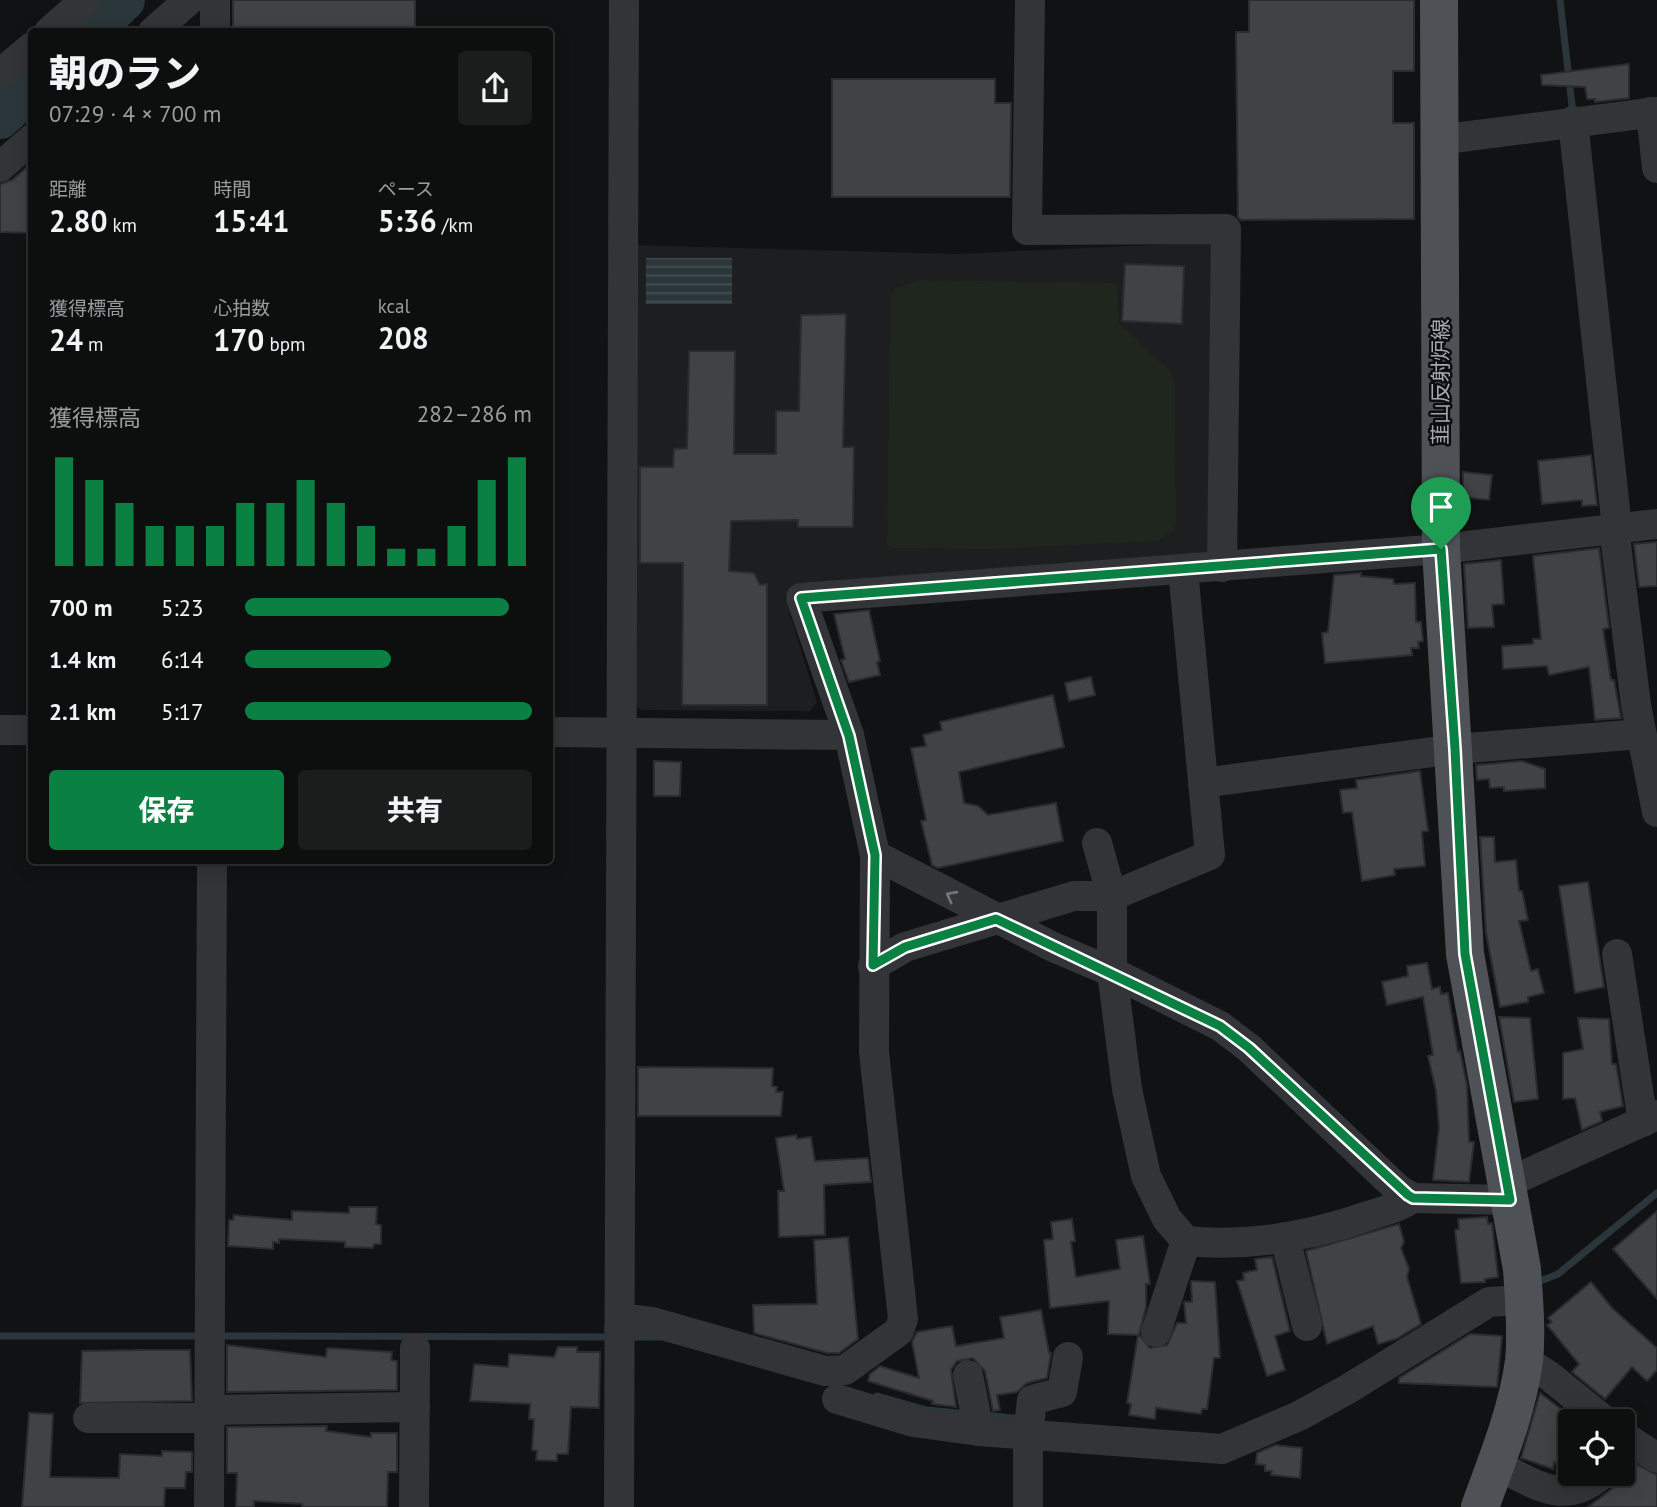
<!DOCTYPE html>
<html lang="ja">
<head>
<meta charset="utf-8">
<style>
  body { margin:0; font-family:"PT Sans","Noto Sans JP",sans-serif; background:#1b1c1c; color:#f1f3f6; height:100vh; display:flex; flex-direction:column; font-size:26px; white-space:nowrap }
  * { box-sizing:border-box; margin:0 }
  p { font-size:23px; color:#9a9c9e }
  .icon { flex:none; width:38px; height:38px; fill:none; stroke:currentColor; stroke-width:2; stroke-linecap:round; stroke-linejoin:round }
  .map { position:relative; flex:1; overflow:hidden }
  .sheet { position:absolute; left:28px; top:28px; width:525px; height:836px; display:flex; flex-direction:column; background:#0d0e0e; border-radius:7px; box-shadow:0 4px 18px #0003,0 0 0 2px #2d2e2e }
  .sheet>* { flex:none }
  .tools { position:absolute; left:1558px; top:1409px; display:grid; gap:14px }
  .tools a { display:grid; place-items:center; width:77px; height:77px; border-radius:7px; background:#0d0e0e; box-shadow:0 4px 18px #0003,0 0 0 2px #2d2e2e; font-size:35px }
  .pin { position:absolute; display:grid; place-items:center; width:60px; height:60px; color:#fff; margin:-72px -30px; border-radius:50% 50% 50% 0; rotate:-45deg; box-shadow:0 0 7px #0007 }
  .pin .icon { rotate:45deg }
  .round { display:grid; place-items:center; flex:none; width:74px; height:74px; border-radius:7px; background:#1b1c1c }
  .summary { display:flex; align-items:center; justify-content:space-between; height:119px; padding:0 21px }
  h1 { font-size:38px; font-weight:800; line-height:52px }
  .metrics { display:grid; grid-template-columns:repeat(3,1fr); gap:10px; height:119px; padding:7px 21px }
  .metrics div { display:grid; align-content:center }
  .metrics b { font-size:30px; font-weight:800 }
  .metrics small { font-size:19px; font-weight:400 }
  .metrics p { font-size:19px }
  .chart { height:196px; padding:14px 21px }
  .chart p { display:flex; justify-content:space-between }
  .chart svg { width:100%; height:126px; margin-top:7px; stroke:#0b8043; stroke-width:6 }
  .primary-button { display:flex; gap:14px; margin-top:auto; padding:14px 21px }
  .primary-button a { flex:1; height:80px; border-radius:7px; background:#0b8043; color:#fff; font-size:28px; font-weight:800; line-height:80px; text-align:center }
  .primary-button a+a { background:#1b1c1c; color:#f1f3f6 }
  ul { padding:0 21px; list-style:none; font-size:23px }
  li { display:grid; grid-template-columns:112px 84px 1fr; align-items:center; height:52px }
  li i { height:18px; border-radius:9px; background:#0b8043 }
  .map>svg:first-child { display:block }
  .built { fill:#1d1e20 }
  .green { fill:#1e261e }
  .water { fill:url(#water-rules) }
  .lines { fill:none; stroke-linecap:round; stroke-linejoin:round }
  .stream { stroke:#2b363b; stroke-width:7 }
  .river { stroke:#2b363b; stroke-width:42 }
  .building { fill:#404246; stroke:#2b2c2f; stroke-width:2 }
  .minor { stroke:#323438; stroke-width:30 }
  .major { stroke:#4e5257; stroke-width:38 }
  .oneway { stroke:#70757c }
  .route-casing { stroke:#fff; stroke-width:14 }
  .route { stroke:#0b8043; stroke-width:9 }
  .labels { text-anchor:middle; dominant-baseline:central; stroke-width:5; stroke-linejoin:round; paint-order:stroke }
  .street-label { font-size:21px; fill:#a3aab4; stroke:#0c0d0e }
</style>
</head>
<body>
<div class="map">
<svg width="1657" height="1507" viewBox="0 0 1657 1507">
  <defs>
    <pattern id="water-rules" width="6" height="5" patternUnits="userSpaceOnUse" patternTransform="scale(1.75)"><rect width="6" height="5" fill="#2b363b"/><path d="M0 2.5h6" fill="none" stroke="#475055"/></pattern>
  </defs>
  <rect width="100%" height="100%" fill="#111213"/>
  <polygon class="built" points="1218,242 1215,556 788,593 785,598 817,702 810,711 641,710 630,702 631,245 956,254"/>
  <polygon class="green" points="920,280 1112,283 1117,286 1119,323 1170,371 1175,382 1176,521 1175,529 1158,541 989,549 895,548 887,544 890,297 895,289"/>
  <rect class="water" x="646" y="258" width="86" height="46"/>
  <g class="lines">
    <g class="stream">
      <polyline points="1560,0 1573,114"/>
      <polyline points="1543,1280 1558,1274 1657,1193"/>
      <polyline points="0,1336 202,1336"/>
      <polyline points="217,1336 611,1337"/>
      <polyline points="626,1337 660,1337"/>
      <polyline points="877,1396 927,1410 968,1414"/>
      <polyline points="984,1415 1024,1419"/>
    </g>
    <g class="river">
      <polyline points="91,32 124,0"/>
      <polyline points="0,118 32,88"/>
    </g>
  </g>
  <g class="building">
    <rect x="233" y="0" width="182" height="32"/>
    <polygon points="1249,0 1414,0 1414,71 1393,71 1393,123 1414,123 1414,219 1241,220 1238,217 1236,32 1249,32"/>
    <polygon points="1629,64 1629,98 1595,102 1595,99 1587,99 1585,87 1542,85 1541,75"/>
    <polygon points="832,79 995,79 995,103 1011,103 1010,197 832,197"/>
    <polygon points="32,163 32,233 0,232 0,184 12,180"/>
    <polygon points="1125,264 1184,266 1182,324 1122,321"/>
    <polygon points="846,314 843,447 854,447 853,527 798,527 798,520 731,521 729,571 754,573 760,585 767,584 767,705 682,705 683,563 640,563 640,467 673,467 674,449 687,448 689,351 735,351 734,454 776,454 776,411 799,411 801,315"/>
    <polygon points="1591,455 1597,505 1582,506 1582,500 1542,504 1538,461"/>
    <polygon points="1463,472 1492,475 1489,500 1463,497"/>
    <polygon points="1657,542 1657,586 1639,587 1634,544"/>
    <polygon points="1599,548 1609,628 1603,629 1611,680 1614,680 1621,718 1595,720 1589,667 1549,675 1547,666 1503,669 1502,646 1533,644 1533,639 1541,639 1533,556"/>
    <polygon points="1501,560 1504,604 1492,605 1494,627 1468,628 1464,564"/>
    <polygon points="1361,573 1361,576 1393,579 1394,584 1415,583 1416,622 1421,622 1423,641 1418,642 1419,648 1411,648 1412,655 1325,663 1322,633 1328,632 1334,575"/>
    <polygon points="869,610 880,661 877,662 880,675 849,682 841,660 845,659 834,614"/>
    <polygon points="1091,677 1095,695 1069,701 1065,683"/>
    <polygon points="1053,695 1064,747 959,772 964,803 978,806 988,815 1056,803 1063,841 938,868 932,865 921,821 926,820 911,748 926,746 923,735 942,730 940,722"/>
    <polygon points="654,761 681,762 680,796 654,796"/>
    <polygon points="1522,761 1545,769 1545,788 1504,791 1504,787 1490,788 1489,779 1477,780 1476,765"/>
    <polygon points="1420,771 1428,831 1422,832 1425,866 1394,869 1395,875 1362,881 1352,812 1343,813 1340,790 1357,788 1356,780"/>
    <polygon points="1480,837 1494,837 1495,862 1516,860 1519,891 1522,891 1528,920 1519,921 1531,971 1538,969 1544,993 1528,997 1528,1002 1500,1007 1486,933"/>
    <polygon points="1588,882 1604,987 1575,993 1559,886"/>
    <polygon points="1427,963 1432,989 1440,987 1441,994 1448,993 1458,1052 1460,1051 1467,1085 1469,1142 1474,1142 1469,1182 1433,1180 1439,1127 1436,1091 1428,1056 1433,1055 1423,997 1387,1005 1382,982 1408,976 1407,966"/>
    <polygon points="1499,1017 1530,1018 1538,1099 1514,1102"/>
    <polygon points="1578,1018 1609,1019 1612,1064 1616,1064 1623,1106 1600,1112 1602,1121 1582,1130 1575,1098 1563,1099 1563,1053 1583,1049"/>
    <polygon points="638,1067 773,1068 772,1086 777,1087 776,1092 783,1092 781,1116 638,1116"/>
    <polygon points="796,1135 797,1139 811,1137 815,1161 868,1158 871,1182 824,1185 825,1235 779,1237 778,1191 784,1191 776,1138"/>
    <polygon points="349,1207 377,1207 376,1224 381,1225 381,1244 374,1244 373,1248 345,1247 345,1242 279,1239 279,1243 273,1242 273,1249 228,1246 229,1220 233,1220 234,1215 292,1220 292,1211 349,1213"/>
    <polygon points="1657,1211 1657,1299 1613,1249"/>
    <polygon points="1487,1217 1488,1224 1492,1223 1498,1277 1485,1279 1485,1282 1461,1283 1455,1230 1459,1229 1458,1219"/>
    <polygon points="1072,1219 1075,1241 1071,1242 1076,1277 1120,1269 1116,1240 1143,1236 1150,1284 1146,1284 1146,1307 1139,1335 1150,1348 1167,1345 1177,1323 1186,1323 1184,1302 1192,1302 1191,1281 1215,1282 1220,1358 1214,1358 1207,1409 1202,1409 1201,1414 1156,1408 1155,1419 1129,1415 1131,1404 1127,1403 1138,1335 1108,1334 1109,1301 1050,1308 1044,1240 1053,1239 1051,1222"/>
    <polygon points="1399,1224 1404,1242 1401,1248 1409,1269 1407,1277 1421,1324 1396,1339 1378,1344 1373,1326 1327,1344 1306,1251"/>
    <polygon points="848,1237 858,1339 839,1353 827,1353 754,1333 753,1305 817,1304 814,1240"/>
    <polygon points="1272,1257 1290,1331 1275,1336 1285,1370 1267,1376 1237,1281 1244,1280 1243,1273 1257,1270 1255,1259"/>
    <polygon points="1591,1282 1612,1308 1657,1348 1657,1370 1647,1381 1632,1367 1605,1399 1572,1372 1579,1364 1547,1325 1552,1322 1548,1318"/>
    <polygon points="1041,1310 1049,1353 1051,1353 1047,1378 1027,1383 1017,1392 997,1395 1000,1410 993,1411 985,1371 973,1358 957,1361 951,1370 956,1407 932,1404 933,1401 868,1381 870,1374 880,1366 919,1378 912,1342 917,1332 952,1326 956,1346 1004,1338 1000,1317"/>
    <polygon points="1470,1334 1502,1336 1497,1387 1399,1383 1399,1378"/>
    <polygon points="227,1345 326,1357 327,1348 392,1352 391,1360 397,1361 397,1390 227,1392"/>
    <polygon points="558,1347 577,1347 577,1352 600,1352 599,1408 571,1407 568,1454 557,1454 557,1461 536,1460 537,1451 532,1450 534,1419 529,1419 530,1404 470,1401 474,1364 508,1367 509,1354 554,1357"/>
    <polygon points="140,1350 190,1350 192,1401 80,1403 82,1351"/>
    <polygon points="1540,1393 1577,1421 1570,1421 1570,1472 1554,1462 1553,1469 1521,1458"/>
    <polygon points="29,1413 53,1414 50,1477 119,1478 120,1454 162,1456 162,1451 192,1452 192,1472 186,1472 185,1488 165,1488 164,1507 22,1507"/>
    <polygon points="327,1426 326,1431 371,1437 371,1433 397,1433 397,1472 388,1472 387,1507 302,1507 302,1504 254,1501 254,1507 236,1507 237,1473 227,1473 227,1427"/>
    <polygon points="1275,1445 1302,1448 1300,1478 1271,1475 1272,1471 1265,1471 1265,1465 1256,1464 1257,1453"/>
    <polygon points="1628,1460 1657,1475 1657,1507 1588,1507 1613,1488"/>
  </g>
  <g class="lines">
    <g class="minor">
      <polyline points="1030,0 1027,230 1226,229 1222,567"/>
      <polyline points="49,32 85,0"/>
      <polyline points="153,32 189,0"/>
      <polyline points="215,32 215,0"/>
      <polyline points="0,74 32,47"/>
      <polyline points="1651,112 1657,168"/>
      <polyline points="1573,121 1617,528"/>
      <polyline points="1438,140 1657,112"/>
      <polyline points="0,167 32,139"/>
      <polyline points="1614,528 1636,705 1657,812"/>
      <polyline points="0,730 32,730"/>
      <polyline points="550,732 849,735"/>
      <polyline points="1203,783 1455,749 1641,734"/>
      <path d="M1097,843L1112,896V972L1127,1089L1146,1176L1167,1219L1186,1241C1249,1247 1308,1237 1368,1216C1383,1211 1400,1207 1413,1198"/>
      <polyline points="875,855 1053,947 1112,972 1220,1026 1249,1048 1399,1190 1413,1198 1509,1200"/>
      <polyline points="1617,954 1643,1122"/>
      <polyline points="873,966 905,947 1074,896 1112,896 1210,855 1183,570"/>
      <polyline points="1507,1183 1657,1115"/>
      <polyline points="1285,1238 1307,1326"/>
      <polyline points="619,1328 636,1320 652,1322 825,1371 845,1370 899,1331 903,1319 874,1052 875,855 849,735 801,598 1441,549 1657,524"/>
      <polyline points="1156,1332 1186,1241"/>
      <polyline points="1524,1360 1548,1375 1605,1421"/>
      <polyline points="968,1375 979,1431"/>
      <polyline points="837,1399 913,1422 979,1431 1222,1449 1299,1416 1348,1389 1489,1302 1524,1300"/>
      <polyline points="210,1410 415,1407"/>
      <polyline points="88,1418 209,1418"/>
      <polyline points="1622,1435 1657,1458"/>
      <path d="M1496,1464C1535,1485 1566,1507 1602,1474"/>
      <polyline points="209,1507 212,861"/>
      <polyline points="414,1507 415,1348"/>
      <polyline points="619,1507 624,0"/>
      <polyline points="1028,1507 1028,1435 1032,1400 1062,1392 1068,1357"/>
    </g>
    <path class="major" d="M1439,0L1441,549L1465,954L1522,1269C1524,1299 1527,1331 1524,1361C1517,1412 1497,1460 1480,1507"/>
  </g>
  <defs><path id="oneway-chevron" d="M-2-3.5L2.5 0L-2 3.5" fill="none" stroke-width="1.6" stroke-linecap="round" stroke-linejoin="round" transform="scale(1.75)"/></defs>
  <use class="oneway" href="#oneway-chevron" transform="translate(951 896) rotate(-152)"/>
  <g class="lines">
    <defs>
      <polygon id="route" points="1441,549 1455,749 1465,954 1510,1200 1413,1198 1408,1195 1249,1048 1220,1026 996,919 905,947 873,965 875,855 849,736 801,598"/>
    </defs>
    <use href="#route" class="route-casing"/>
    <use href="#route" class="route"/>
  </g>
  <g class="labels">
    <g class="street-label">
      <text transform="translate(1440 382) rotate(-90)">韮山反射炉線</text>
    </g>
  </g>
</svg>
<div class="tools">
<a><svg class="icon" aria-label="locate" viewBox="0 0 24 24"><circle cx="12" cy="12" r="6"/><path d="M12 2v4M12 18v4M2 12h4M18 12h4"/></svg></a>
</div>
<div class="pin" style="left:1441px;top:549px;background:#1e9e55"><svg class="icon" aria-label="arrive" viewBox="0 0 24 24"><path d="M6 21V4h12l-3 4 3 4H6"/></svg></div>
<section class="sheet">
<div class="summary"><div><h1>朝のラン</h1><p>07:29 · 4 × 700 m</p></div><a class="round"><svg class="icon" aria-label="share" viewBox="0 0 24 24"><path d="M12 15V3M7 8l5-5 5 5M5 13v7h14v-7"/></svg></a></div>
<div class="metrics">
<div><p>距離</p><b>2.80<small> km</small></b></div>
<div><p>時間</p><b>15:41</b></div>
<div><p>ペース</p><b>5:36<small> /km</small></b></div>
</div>
<div class="metrics">
<div><p>獲得標高</p><b>24<small> m</small></b></div>
<div><p>心拍数</p><b>170<small> bpm</small></b></div>
<div><p>kcal</p><b>208</b></div>
</div>
<div class="chart"><p><span>獲得標高</span>282–286 m</p>
<svg viewBox="0 0 160 44" preserveAspectRatio="none"><path d="M5 44V6M15 44V14M25 44V22M35 44V30M45 44V30M55 44V30M65 44V22M75 44V22M85 44V14M95 44V22M105 44V30M115 44V38M125 44V38M135 44V30M145 44V14M155 44V6"/></svg>
</div>
<ul>
<li><b>700 m</b>5:23<i style="width:92%"></i></li>
<li><b>1.4 km</b>6:14<i style="width:51%"></i></li>
<li><b>2.1 km</b>5:17<i style="width:100%"></i></li>
</ul>
<div class="primary-button"><a>保存</a><a>共有</a></div>
</section>
</div>
</body>
</html>
